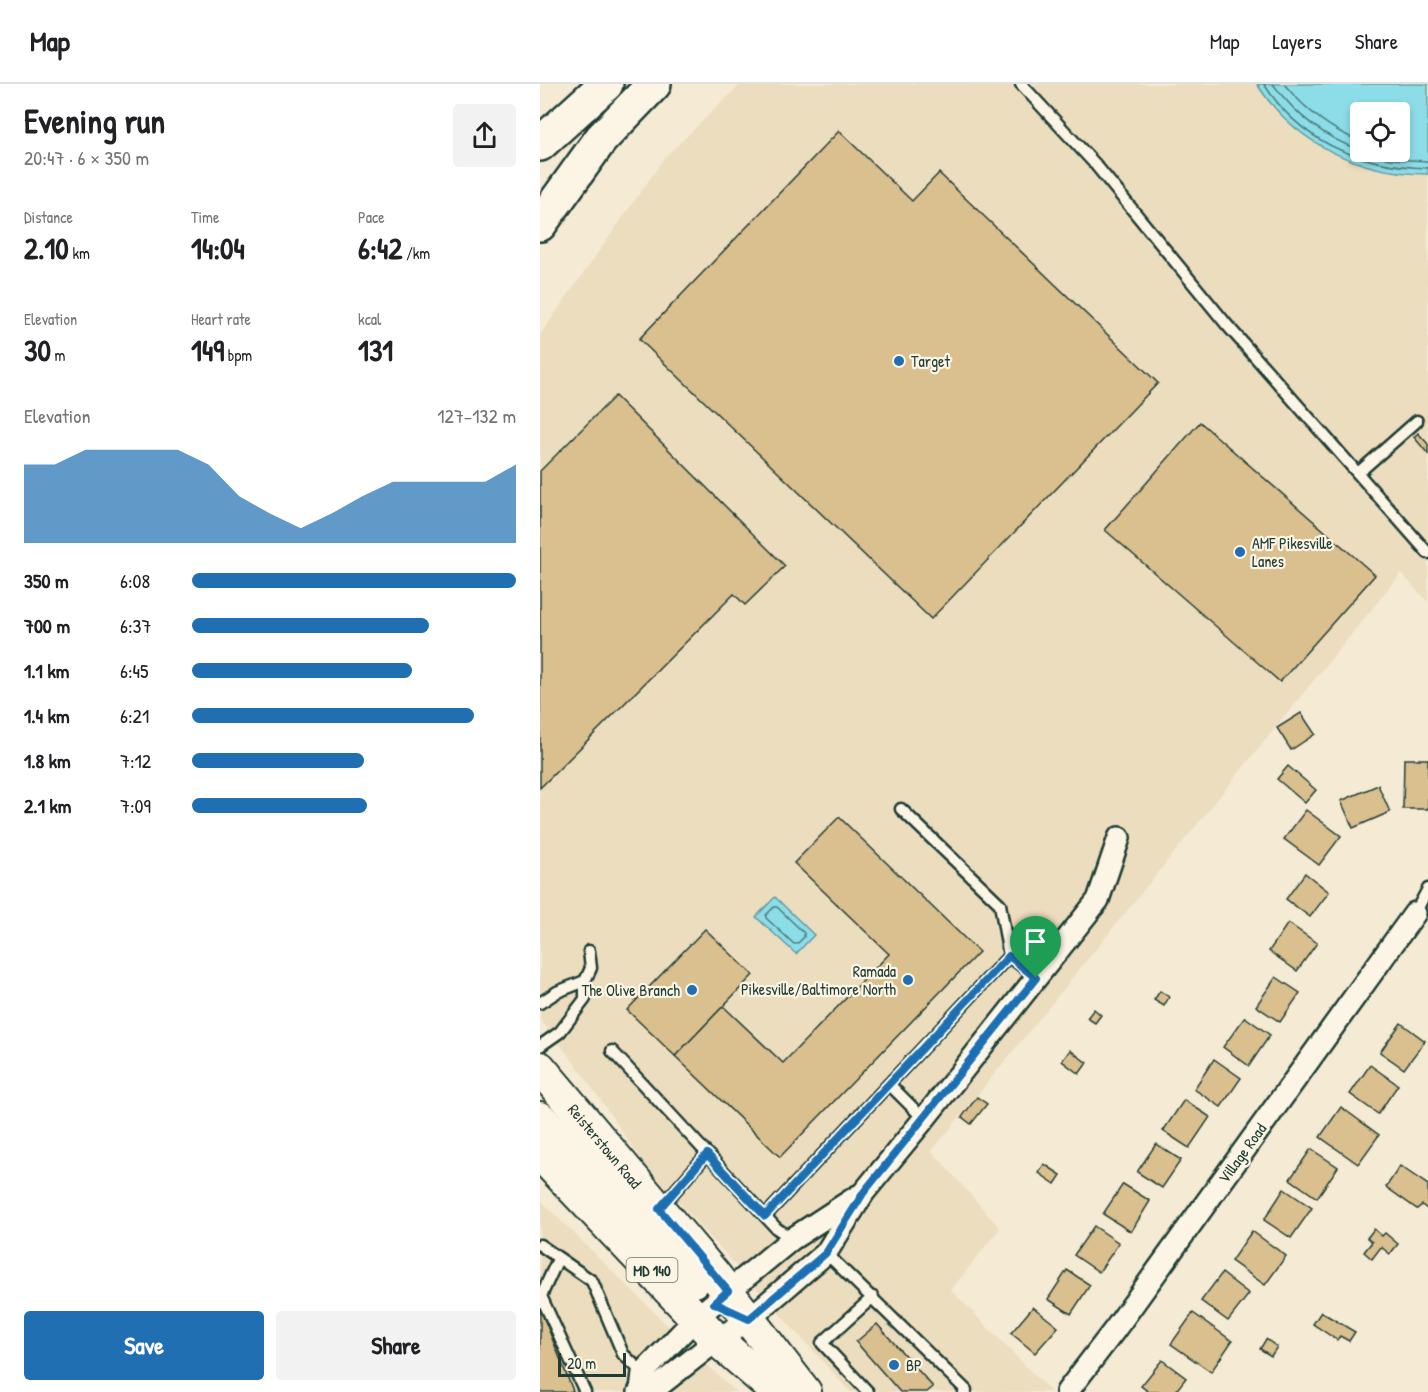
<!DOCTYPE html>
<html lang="en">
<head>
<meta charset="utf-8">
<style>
  body { margin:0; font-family:"Patrick Hand",sans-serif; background:#f2f2f2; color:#202124; height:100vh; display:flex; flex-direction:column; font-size:22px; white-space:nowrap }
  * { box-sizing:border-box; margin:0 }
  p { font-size:20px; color:#757577 }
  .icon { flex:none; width:33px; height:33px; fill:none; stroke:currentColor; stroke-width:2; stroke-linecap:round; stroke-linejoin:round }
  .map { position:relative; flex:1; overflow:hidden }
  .details { display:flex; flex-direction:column; background:#fff; width:540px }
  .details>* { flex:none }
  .tools { position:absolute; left:810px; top:18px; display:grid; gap:12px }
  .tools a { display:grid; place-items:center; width:60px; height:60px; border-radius:6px; background:#fff; box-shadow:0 3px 9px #0003; font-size:30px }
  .scale { position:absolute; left:18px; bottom:15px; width:68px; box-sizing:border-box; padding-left:6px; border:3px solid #1f3d34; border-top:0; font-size:16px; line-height:21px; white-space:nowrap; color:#1f3d34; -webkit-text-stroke:4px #fcf5e5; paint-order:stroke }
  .pin { position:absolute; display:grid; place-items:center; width:51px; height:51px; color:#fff; margin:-62px -26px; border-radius:50% 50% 50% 0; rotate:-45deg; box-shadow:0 0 6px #0007 }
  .pin .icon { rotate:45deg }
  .round { display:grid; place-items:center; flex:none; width:63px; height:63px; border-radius:6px; background:#f2f2f2 }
  .summary { display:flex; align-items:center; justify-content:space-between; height:102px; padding:0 24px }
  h1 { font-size:33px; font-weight:800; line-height:45px }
  .metrics { display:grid; grid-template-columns:repeat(3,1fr); gap:9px; height:102px; padding:6px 24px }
  .metrics div { display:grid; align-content:center }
  .metrics b { font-size:30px; font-weight:800 }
  .metrics small { font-size:16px; font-weight:400 }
  .metrics p { font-size:16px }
  .chart { height:168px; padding:12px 24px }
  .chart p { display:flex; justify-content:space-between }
  .chart svg { width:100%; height:108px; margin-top:6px; fill:#1f6fb2; opacity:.7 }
  .action { display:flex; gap:12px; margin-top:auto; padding:12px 24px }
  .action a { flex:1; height:69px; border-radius:6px; background:#1f6fb2; color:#fff; font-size:24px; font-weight:800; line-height:69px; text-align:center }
  .action a+a { background:#f2f2f2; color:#202124 }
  ul { padding:0 24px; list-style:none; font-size:20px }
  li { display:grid; grid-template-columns:96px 72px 1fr; align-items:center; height:45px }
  li i { height:15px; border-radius:8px; background:#1f6fb2 }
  header { display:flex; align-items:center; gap:36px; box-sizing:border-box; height:84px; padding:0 30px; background:#fff; border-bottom:2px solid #e0e0e0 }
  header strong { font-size:28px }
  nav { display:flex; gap:33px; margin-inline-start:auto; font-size:21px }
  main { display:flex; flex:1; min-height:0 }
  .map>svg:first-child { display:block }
  .built { fill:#edddbf; fill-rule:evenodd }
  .water { fill:#8ddde9; stroke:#619da1; stroke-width:1.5; fill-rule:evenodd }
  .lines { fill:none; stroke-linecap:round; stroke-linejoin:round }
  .shore { stroke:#4b7d7c; stroke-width:1.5 }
  .building { fill:#dabf8f; stroke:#1f3d34; stroke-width:1.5 }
  .lane-casing { stroke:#1f3d34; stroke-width:15 }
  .street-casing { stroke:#1f3d34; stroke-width:26 }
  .primary-casing { stroke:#1f3d34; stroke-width:36 }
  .highway-casing { stroke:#1f3d34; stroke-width:38 }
  .lane { stroke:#fcf5e5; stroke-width:10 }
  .street { stroke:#fcf5e5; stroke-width:21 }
  .primary { stroke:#fcf5e5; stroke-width:32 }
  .highway { stroke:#fcf5e5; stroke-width:33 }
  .route-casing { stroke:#fff; stroke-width:12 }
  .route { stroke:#1f6fb2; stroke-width:8 }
  .poi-dot { fill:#1f6fb2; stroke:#fcf5e5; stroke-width:2 }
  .labels { text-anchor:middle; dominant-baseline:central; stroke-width:4.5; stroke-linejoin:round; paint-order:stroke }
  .shield { fill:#fcf5e5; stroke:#617469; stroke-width:1.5 }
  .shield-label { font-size:15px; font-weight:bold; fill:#1f3d34 }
  .poi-label { font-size:16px; fill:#1f3d34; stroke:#fcf5e5; text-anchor:start }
  .street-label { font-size:16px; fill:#1f3d34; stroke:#fcf5e5 }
</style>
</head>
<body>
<header>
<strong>Map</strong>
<nav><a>Map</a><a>Layers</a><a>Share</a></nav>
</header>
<main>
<section class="details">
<div class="summary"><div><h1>Evening run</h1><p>20:47 · 6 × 350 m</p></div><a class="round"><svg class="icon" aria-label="share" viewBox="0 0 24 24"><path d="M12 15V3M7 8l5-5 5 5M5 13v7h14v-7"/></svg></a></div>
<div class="metrics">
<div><p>Distance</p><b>2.10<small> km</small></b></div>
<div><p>Time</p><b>14:04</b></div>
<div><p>Pace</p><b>6:42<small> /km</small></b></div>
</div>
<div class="metrics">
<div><p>Elevation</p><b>30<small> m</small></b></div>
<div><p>Heart rate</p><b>149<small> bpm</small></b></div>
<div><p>kcal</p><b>131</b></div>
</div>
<div class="chart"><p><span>Elevation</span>127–132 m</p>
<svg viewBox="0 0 160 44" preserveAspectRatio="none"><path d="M0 44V12L10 12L20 6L30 6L40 6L50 6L60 12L70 25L80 32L90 38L100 32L110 25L120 19L130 19L140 19L150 19L160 12V44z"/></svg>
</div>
<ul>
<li><b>350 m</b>6:08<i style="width:100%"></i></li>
<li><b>700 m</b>6:37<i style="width:73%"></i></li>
<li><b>1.1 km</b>6:45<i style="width:68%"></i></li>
<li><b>1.4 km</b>6:21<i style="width:87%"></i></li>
<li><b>1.8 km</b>7:12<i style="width:53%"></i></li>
<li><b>2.1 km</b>7:09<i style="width:54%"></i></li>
</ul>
<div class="action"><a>Save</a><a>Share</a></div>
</section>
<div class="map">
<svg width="888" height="1308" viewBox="0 0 888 1308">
  <rect width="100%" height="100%" fill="#f5ead4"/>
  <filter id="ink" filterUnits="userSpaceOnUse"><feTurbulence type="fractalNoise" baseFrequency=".0167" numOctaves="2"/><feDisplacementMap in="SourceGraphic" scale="12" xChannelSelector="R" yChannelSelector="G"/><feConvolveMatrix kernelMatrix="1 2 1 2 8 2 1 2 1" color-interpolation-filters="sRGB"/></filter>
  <g filter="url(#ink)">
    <g class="built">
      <path d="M201,0H888V518L861,489L392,1067L460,1144L411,1206L511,1308H310L105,1081L40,986L0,935V251L126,72ZM820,28H860V68H820Z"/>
      <polygon points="0,1116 187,1300 196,1308 0,1308"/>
    </g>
    <g class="water">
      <path d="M717,0H888V90C819,90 754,59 717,0ZM860,28V68H820V28Z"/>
      <polygon points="235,813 274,851 256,870 216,833"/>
    </g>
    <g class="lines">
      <g class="shore">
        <path d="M724,0C761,59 821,82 888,84"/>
        <path d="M733,0C755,30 785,54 820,66"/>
        <path d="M744,0C765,25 790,46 820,57"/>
        <polyline points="824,68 851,75 888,77"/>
        <polygon points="234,823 237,823 264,849 264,853 257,860 254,860 226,834 226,831"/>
      </g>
    </g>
    <g class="building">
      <polygon points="299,47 372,117 399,89 618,299 391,535 99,255"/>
      <polygon points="75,312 245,482 205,521 194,510 0,704 0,387"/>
      <polygon points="660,338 835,491 740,598 565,446"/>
      <polygon points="878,349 888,360 888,370 874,353"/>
      <polygon points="761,629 775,650 751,666 737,644"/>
      <polygon points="864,675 888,675 888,725 863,725"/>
      <polygon points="748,682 776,706 765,719 737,695"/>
      <polygon points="838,701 850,728 813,744 801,717"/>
      <polygon points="766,726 801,752 779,781 744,755"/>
      <polygon points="299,733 439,868 240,1073 135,972 183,922 243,979 349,870 254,779"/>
      <polygon points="765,789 789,808 770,833 746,815"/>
      <polygon points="748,839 777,859 757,887 729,867"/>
      <polygon points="165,845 213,891 135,972 87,926"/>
      <polygon points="736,893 760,909 740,938 716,922"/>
      <polygon points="620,907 629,913 624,922 614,916"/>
      <polygon points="554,925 561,931 555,939 547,934"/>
      <polygon points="705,933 730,951 709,982 683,963"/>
      <polygon points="861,939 885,957 864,985 840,968"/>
      <polygon points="530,966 547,979 539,990 522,977"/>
      <polygon points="674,975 701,994 681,1023 654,1005"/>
      <polygon points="830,981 858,1001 838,1030 810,1010"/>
      <polygon points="437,1013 447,1020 431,1040 422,1033"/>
      <polygon points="644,1016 670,1033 649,1064 623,1047"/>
      <polygon points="801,1023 839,1051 818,1080 780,1053"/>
      <polygon points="616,1060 641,1076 622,1104 597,1088"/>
      <polygon points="771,1065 798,1083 777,1114 750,1095"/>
      <polygon points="504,1080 521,1091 515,1100 499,1089"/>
      <polygon points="860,1082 888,1101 888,1126 882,1121 877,1125 846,1103"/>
      <polygon points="583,1100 610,1117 591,1148 563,1130"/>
      <polygon points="744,1105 772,1124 751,1154 724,1136"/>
      <polygon points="554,1142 579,1159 559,1188 534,1171"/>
      <polygon points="834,1145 842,1152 845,1149 858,1160 850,1170 841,1163 832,1175 824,1168 832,1158 827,1154"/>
      <polygon points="712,1147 746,1172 725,1201 691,1177"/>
      <polygon points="527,1186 550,1201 531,1230 508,1215"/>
      <polygon points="682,1189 709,1210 688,1237 661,1217"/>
      <polygon points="493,1223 518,1243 495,1269 471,1249"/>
      <polygon points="0,1224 33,1307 29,1308 0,1308"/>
      <polygon points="781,1228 815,1248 809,1257 800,1252 797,1256 773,1240"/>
      <polygon points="653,1229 692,1257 671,1288 631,1260"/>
      <polygon points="337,1240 393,1303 387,1308 360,1308 316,1258"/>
      <polygon points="726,1255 737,1263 731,1272 720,1265"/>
      <polygon points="622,1276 646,1294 635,1308 609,1308 601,1302"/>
    </g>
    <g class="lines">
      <defs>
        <g id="lane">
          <polyline points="481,0 555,80 687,241 888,469"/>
          <polyline points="818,389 877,337"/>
          <polyline points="875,829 888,805"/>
          <polyline points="469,872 497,894"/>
          <polyline points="0,919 17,908 45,897"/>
          <polyline points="0,962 20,948 45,915 45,897 51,884 49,867"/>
          <polyline points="72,967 225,1132 469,872 460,820 361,725"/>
          <polyline points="349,1000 384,1035"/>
          <polyline points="120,1124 167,1070"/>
          <polyline points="225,1132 236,1144 252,1155"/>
          <polyline points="0,1161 52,1197 83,1270 103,1289"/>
          <polyline points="286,1169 426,1306 424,1308"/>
          <polyline points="18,1175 1,1212 45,1308"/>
          <polyline points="328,1308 282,1259 333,1213"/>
        </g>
        <g id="street">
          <polyline points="101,1306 103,1289 157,1233 252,1155 318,1112"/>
          <polyline points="99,1308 121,1300 177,1256 209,1235 286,1169 324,1108 384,1035 558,816 579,754"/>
          <polyline points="527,1308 576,1244 875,829"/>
        </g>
        <g id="primary">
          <polyline points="0,984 173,1189 265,1308"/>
          <polyline points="0,1034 154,1197"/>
          <polyline points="0,1070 177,1256 237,1308"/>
        </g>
        <g id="highway">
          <polyline points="0,60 66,0"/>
          <polyline points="0,140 61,55 114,0"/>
        </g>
      </defs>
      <use href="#lane" class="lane-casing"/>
      <use href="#street" class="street-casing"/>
      <use href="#primary" class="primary-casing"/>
      <use href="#highway" class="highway-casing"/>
      <use href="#lane" class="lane"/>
      <use href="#street" class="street"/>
      <use href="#primary" class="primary"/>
      <use href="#highway" class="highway"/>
    </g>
  </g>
  <g class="lines" filter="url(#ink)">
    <defs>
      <polygon id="route" points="469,872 496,894 324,1108 286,1169 209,1235 174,1219 188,1207 119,1125 167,1070 225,1132"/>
    </defs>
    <use href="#route" class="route-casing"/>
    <use href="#route" class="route"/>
  </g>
  <g class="poi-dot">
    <circle cx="359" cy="277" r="6"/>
    <circle cx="700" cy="468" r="6"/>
    <circle cx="368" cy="896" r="6"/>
    <circle cx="152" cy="906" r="6"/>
    <circle cx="354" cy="1281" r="6"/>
  </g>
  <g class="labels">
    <rect class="shield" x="86.5" y="1174" width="51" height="24" rx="4.5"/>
    <g class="shield-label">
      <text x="112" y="1186">MD 140</text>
    </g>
    <g class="poi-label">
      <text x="371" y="277">Target</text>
      <text x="712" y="459">AMF Pikesville<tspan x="712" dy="18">Lanes</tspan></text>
      <text x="356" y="887" text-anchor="end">Ramada<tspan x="356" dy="18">Pikesville/Baltimore North</tspan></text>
      <text x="140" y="906" text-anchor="end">The Olive Branch</text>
      <text x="366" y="1281">BP</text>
    </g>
    <g class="street-label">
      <text transform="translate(65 1062) rotate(50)">Reisterstown Road</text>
      <text transform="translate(702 1069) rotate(-54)">Village Road</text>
    </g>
  </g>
</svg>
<div class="tools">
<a><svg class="icon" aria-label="locate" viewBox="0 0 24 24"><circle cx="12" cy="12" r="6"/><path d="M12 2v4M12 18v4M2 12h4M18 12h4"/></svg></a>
</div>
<div class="scale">20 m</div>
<div class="pin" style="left:496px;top:894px;background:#1e9e55"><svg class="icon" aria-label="arrive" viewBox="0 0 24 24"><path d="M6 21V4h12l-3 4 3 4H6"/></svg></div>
</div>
</main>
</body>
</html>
